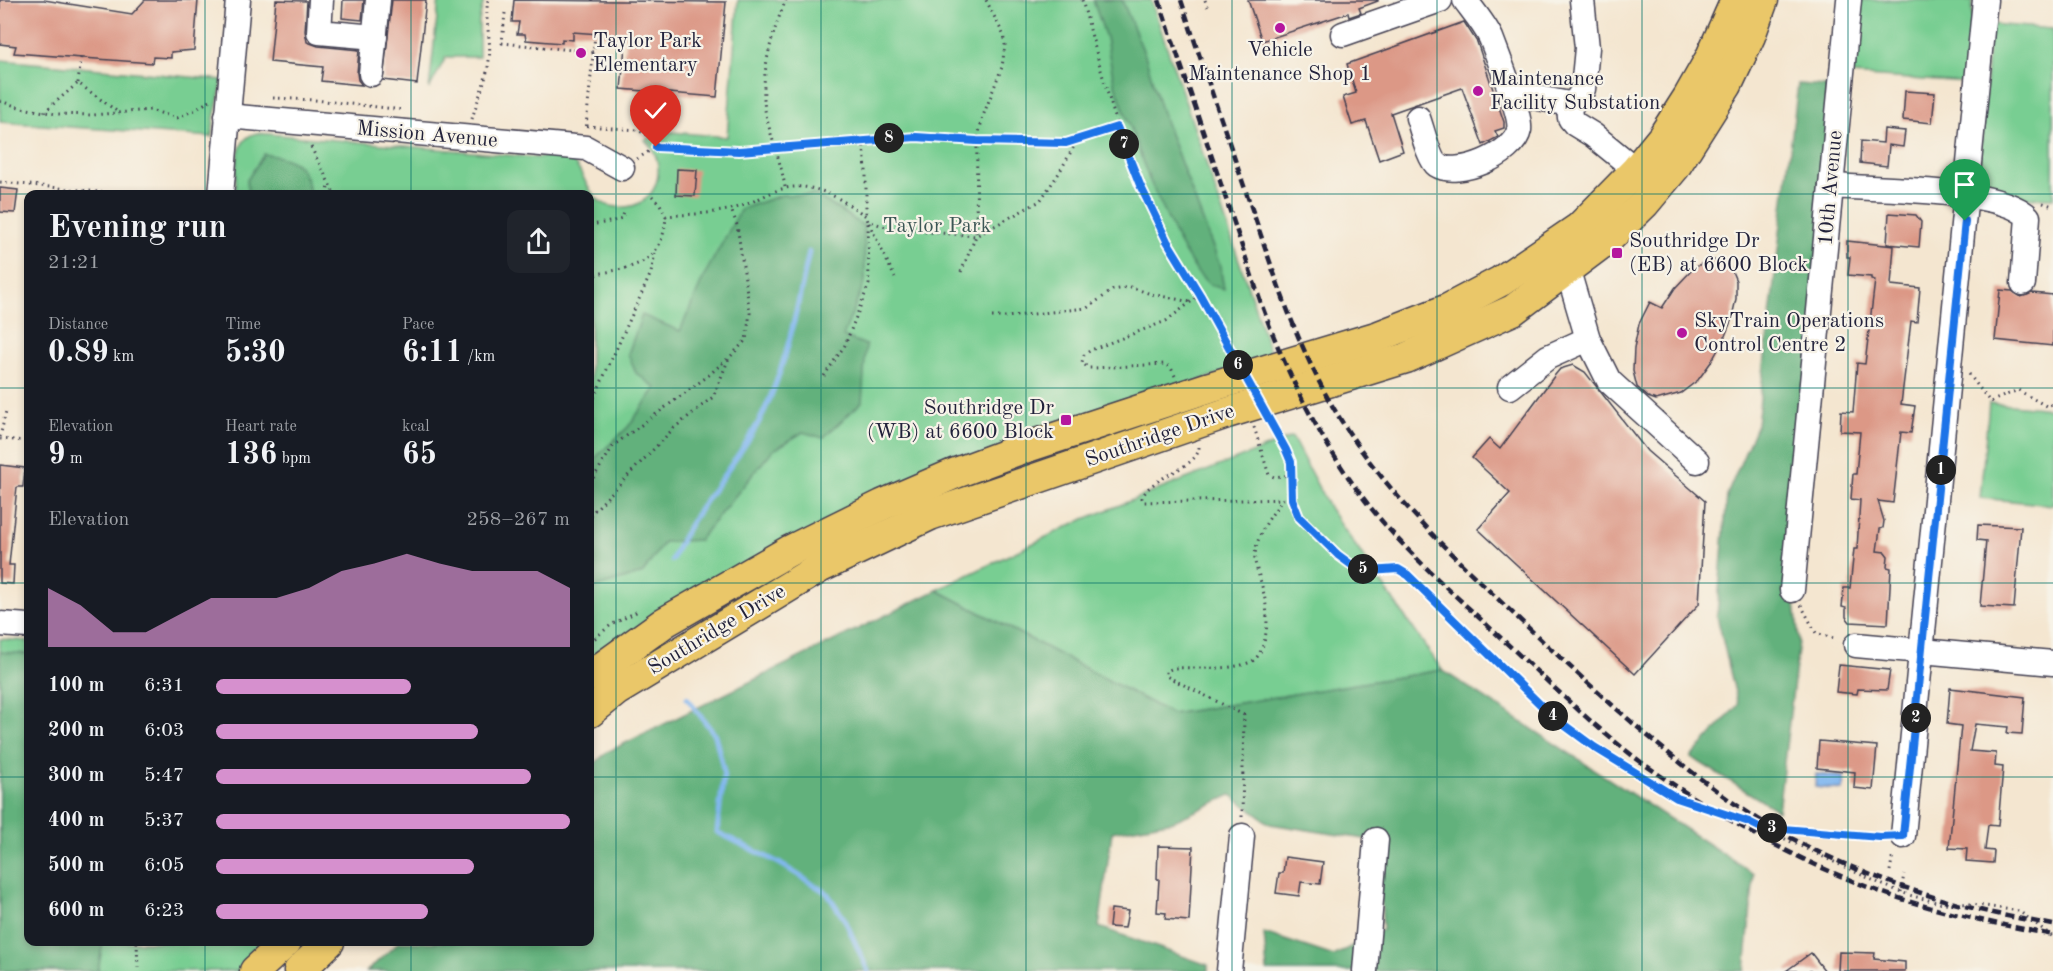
<!DOCTYPE html>
<html lang="en">
<head>
<meta charset="utf-8">
<style>
  body { margin:0; font-family:"Old Standard TT",serif; background:#20242c; color:#f1f3f6; height:100vh; display:flex; flex-direction:column; font-size:22px; white-space:nowrap }
  * { box-sizing:border-box; margin:0 }
  p { font-size:20px; color:#9ea1a6 }
  .icon { flex:none; width:33px; height:33px; fill:none; stroke:currentColor; stroke-width:2; stroke-linecap:round; stroke-linejoin:round }
  .map { position:relative; flex:1; overflow:hidden }
  .panel { position:absolute; left:24px; top:190px; width:570px; height:756px; display:flex; flex-direction:column; background:#171b24; border-radius:12px; box-shadow:0 3px 9px #0003 }
  .panel>* { flex:none }
  .pin { position:absolute; display:grid; place-items:center; width:51px; height:51px; color:#fff; margin:-62px -26px; border-radius:50% 50% 50% 0; rotate:-45deg; box-shadow:0 0 6px #0007 }
  .pin .icon { rotate:45deg }
  .km { position:absolute; width:30px; height:30px; margin:-15px; border-radius:50%; background:#222; color:#fff; font-size:16px; line-height:30px; text-align:center }
  .round { display:grid; place-items:center; flex:none; width:63px; height:63px; border-radius:12px; background:#20242c }
  .overview { display:flex; align-items:center; justify-content:space-between; height:102px; padding:0 24px }
  h1 { font-size:33px; font-weight:600; line-height:45px }
  .metrics { display:grid; grid-template-columns:repeat(3,1fr); gap:9px; height:102px; padding:6px 24px }
  .metrics div { display:grid; align-content:center }
  .metrics b { font-size:30px; font-weight:600 }
  .metrics small { font-size:16px; font-weight:400 }
  .metrics p { font-size:16px }
  .chart { height:168px; padding:12px 24px }
  .chart p { display:flex; justify-content:space-between }
  .chart svg { width:100%; height:108px; margin-top:6px; fill:#d690ce; opacity:.7 }
  ul { padding:0 24px; list-style:none; font-size:20px }
  li { display:grid; grid-template-columns:96px 72px 1fr; align-items:center; height:45px }
  li i { height:15px; border-radius:8px; background:#d690ce }
  .map>svg:first-child { display:block }
  .green { fill:#78ce92; stroke:#4d7866; stroke-width:1.5 }
  .forest { fill:#62b17c; stroke:#426a5c; stroke-width:1.5 }
  .water { fill:#81b7f0; stroke:#526c96; stroke-width:1.5 }
  .lines { fill:none; stroke-linecap:round; stroke-linejoin:round }
  .stream { stroke:#81b7f0; stroke-width:5 }
  .building { fill:#dc9886 }
  .minor-casing { stroke:#423f51; stroke-width:27 }
  .major-casing { stroke:#423f51; stroke-width:33 }
  .path { stroke:#423f51; stroke-width:3; stroke-dasharray:1.5 4.5; stroke-linecap:butt }
  .minor { stroke:#fff; stroke-width:24 }
  .major { stroke:#eac769; stroke-width:30 }
  .rail { stroke:#22223b; stroke-width:4.5; stroke-dasharray:9 4.5; stroke-linecap:butt }
  .path-bridge { stroke:#423f51; stroke-width:3; stroke-dasharray:1.5 4.5; stroke-linecap:butt }
  .route-casing { stroke:#fff; stroke-width:12 }
  .route { stroke:#1a73e8; stroke-width:8 }
  .grid { fill:none; stroke:#0f766e; stroke-width:1.5; stroke-opacity:0.55 }
  .poi-dot { fill:#b5179e; stroke:#f7f3e8; stroke-width:2 }
  .labels { text-anchor:middle; dominant-baseline:central; stroke-width:4.5; stroke-linejoin:round; paint-order:stroke }
  .poi-label { font-size:21px; fill:#22223b; stroke:#f7f3e8; text-anchor:start }
  .street-label { font-size:21px; fill:#22223b; stroke:#f7f3e8 }
  .park-label { font-size:21px; fill:#3c5655; stroke:#f7f3e8 }
</style>
</head>
<body>
<div class="map">
<svg width="2053" height="971" viewBox="0 0 2053 971">
  <rect width="100%" height="100%" fill="#f7f3e8"/>
  <filter id="ink" filterUnits="userSpaceOnUse"><feTurbulence type="fractalNoise" baseFrequency=".0167" numOctaves="2"/><feDisplacementMap in="SourceGraphic" scale="12" xChannelSelector="R" yChannelSelector="G"/><feConvolveMatrix kernelMatrix="1 2 1 2 8 2 1 2 1" color-interpolation-filters="sRGB"/></filter>
  <filter id="wash" filterUnits="userSpaceOnUse"><feTurbulence type="fractalNoise" baseFrequency=".008" numOctaves="4" result="noise"/><feDisplacementMap in="SourceGraphic" scale="24" xChannelSelector="R" yChannelSelector="G"/><feGaussianBlur stdDeviation="1.35" result="paint"/><feColorMatrix in="noise" values="0 0 0 0 0 0 0 0 0 0 0 0 0 0 0 0 0 1.4 0 .05"/><feComposite in="paint" operator="in"/></filter>
  <g filter="url(#wash)">
    <rect width="100%" height="100%" fill="#f4e6d0"/>
    <g class="green">
      <polygon points="439,0 484,0 479,21 479,57 446,57 429,89"/>
      <path d="M738,0H1151L1272,358L1087,415L590,661V195H235C237,175 232,138 257,133L541,158L550,153C555,154 560,155 564,156C590,168 582,205 618,207C657,210 671,165 645,140L661,131L727,137Z"/>
      <polygon points="1858,0 1973,0 1967,83 1852,75"/>
      <polygon points="1990,24 2053,29 2053,198 2002,197 2003,191 1978,188"/>
      <polygon points="0,60 223,80 214,118 212,137 0,122"/>
      <polygon points="1989,403 2053,409 2053,505 1980,498"/>
      <polygon points="1292,437 1330,509 1442,670 1172,714 937,590 1077,522"/>
      <polygon points="0,639 28,641 28,942 269,942 239,971 0,971"/>
    </g>
    <g class="forest">
      <polygon points="1093,0 1122,0 1145,55 1161,110 1220,266 1224,289 1210,285 1197,272 1180,245 1149,179 1114,82 1106,38"/>
      <polygon points="1798,84 1840,87 1790,555 1799,641 1778,811 1691,757 1738,705 1717,616 1727,495 1757,424"/>
      <path d="M264,154C293,158 306,164 310,195H248L247,180Z"/>
      <polygon points="782,195 816,195 864,226 865,281 843,336 866,345 862,402 823,438 803,432 772,451 699,540 664,542 643,573 590,589 591,462 628,427 656,388 636,373 628,354 642,315 680,331 705,274 741,209"/>
      <polygon points="937,590 1172,714 1442,670 1754,874 1745,971 1267,971 1264,933 1334,956 1383,929 1377,841 1270,824 1231,795 1174,821 1112,832 1099,927 1208,965 1208,971 367,971 399,942 590,942 590,768 607,752"/>
      <polygon points="0,652 28,654 28,942 103,942 98,971 0,971"/>
    </g>
    <polygon class="water" points="1816,774 1844,777 1843,790 1815,787"/>
    <g class="lines">
      <g class="stream">
        <path d="M672,560C693,507 736,467 762,416C787,365 797,308 809,252"/>
        <polyline points="687,698 715,735 724,772 717,832 779,863 827,893 845,920 868,971"/>
      </g>
    </g>
    <g id="blocks">
      <g class="building">
        <polygon points="0,0 44,0 132,14 145,0 198,0 194,50 171,52 171,58 153,57 152,63 14,53 16,46 0,44"/>
        <polygon points="276,0 307,1 305,31 307,42 318,46 359,50 357,73 358,80 362,85 321,81 323,67 270,62"/>
        <polygon points="343,0 364,0 362,20 342,18"/>
        <polygon points="392,0 426,0 417,84 383,80"/>
        <polygon points="514,0 726,2 717,97 621,89 626,36 573,32 573,40 562,39 562,43 526,40 525,34 517,34 519,22 512,22"/>
        <polygon points="1248,0 1378,0 1378,1 1359,8 1361,13 1349,17 1348,13 1262,41"/>
        <polygon points="1464,22 1477,42 1504,122 1504,128 1495,131 1498,137 1483,145 1462,88 1391,113 1403,151 1379,160 1366,121 1352,125 1343,97 1356,93 1347,64"/>
        <polygon points="1905,91 1935,93 1932,123 1903,120"/>
        <polygon points="1884,129 1905,131 1903,147 1889,145 1887,166 1860,163 1861,141 1883,143"/>
        <polygon points="677,169 697,170 695,196 676,195"/>
        <polygon points="0,188 18,190 15,213 0,212"/>
        <polygon points="1889,213 1916,215 1921,222 1919,247 1887,244"/>
        <polygon points="1847,241 1894,246 1891,285 1920,288 1917,322 1911,321 1901,404 1915,406 1911,433 1901,432 1893,503 1878,501 1884,521 1883,528 1880,529 1877,551 1885,552 1888,556 1887,567 1891,568 1888,624 1850,622 1846,617 1846,608 1842,607 1844,588 1850,588 1854,549 1857,549 1860,500 1851,499 1853,474 1856,474 1860,432 1840,431 1841,411 1853,412 1857,363 1865,364 1875,280 1871,279 1871,277 1848,275 1850,257 1847,257"/>
        <polygon points="1713,260 1723,263 1731,269 1736,281 1736,299 1731,321 1723,341 1711,362 1698,380 1681,393 1656,400 1648,397 1637,387 1633,371 1634,348 1639,324 1650,302 1662,308 1675,288 1692,270 1704,262"/>
        <polygon points="2000,290 2012,291 2021,297 2032,293 2053,295 2053,346 1995,340"/>
        <polygon points="1573,365 1585,372 1647,451 1705,501 1699,604 1635,674 1478,529 1510,493 1472,458 1489,439 1500,449 1555,375 1560,369"/>
        <polygon points="0,465 25,468 23,487 17,487 9,565 14,565 13,584 0,583"/>
        <polygon points="1978,525 2021,527 2014,608 1980,606 1986,541 1977,540"/>
        <polygon points="1839,665 1890,670 1887,690 1858,689 1857,694 1836,692"/>
        <polygon points="1950,688 2025,697 2022,734 2007,733 2008,727 1975,724 1970,751 1996,753 1995,766 2003,767 1998,826 1988,825 1985,850 1994,851 1993,863 1966,861 1967,849 1949,848 1961,726 1947,724"/>
        <polygon points="1819,741 1877,746 1873,790 1854,788 1855,772 1817,768"/>
        <polygon points="1158,846 1193,847 1189,921 1165,919 1166,913 1157,912 1159,879 1157,879"/>
        <polygon points="1285,857 1323,862 1320,884 1301,882 1299,896 1276,893 1279,873 1283,873"/>
        <polygon points="1111,909 1128,911 1125,928 1109,927"/>
        <polygon points="1839,952 1875,953 1874,959 1905,962 1905,971 1838,971"/>
        <polygon points="1811,953 1825,971 1786,971"/>
      </g>
    </g>
  </g>
  <g filter="url(#ink)">
    <use href="#blocks" fill-opacity="0" stroke="#423f51" stroke-width="1.5"/>
    <g class="lines">
      <defs>
        <g id="minor">
          <polyline points="321,0 319,32 375,37"/>
          <polyline points="1343,34 1440,0"/>
          <polyline points="371,74 378,0"/>
          <path d="M1511,97L1523,95L1569,104C1577,101 1580,96 1583,89L1587,48L1582,0"/>
          <polyline points="1569,104 1570,118 1575,124 1593,135 1636,170"/>
          <polyline points="227,116 586,148 622,168"/>
          <path d="M1418,118C1422,129 1429,159 1437,165C1457,178 1514,155 1519,130C1522,117 1497,54 1491,38C1485,25 1474,12 1465,0"/>
          <path d="M1831,186C1873,189 2003,188 2028,217L2023,283"/>
          <polyline points="221,195 238,0"/>
          <polyline points="1568,271 1588,339 1609,381 1697,461"/>
          <polyline points="1510,387 1548,357 1588,339"/>
          <polyline points="1792,590 1849,0"/>
          <polyline points="0,624 28,626"/>
          <polyline points="1856,645 2053,663"/>
          <polyline points="1903,836 1985,0"/>
          <polyline points="1229,971 1242,836"/>
          <polyline points="1365,971 1376,840"/>
        </g>
        <g id="major">
          <polyline points="590,676 665,622 789,551 882,505 956,473 1018,450 1210,387 1379,336 1446,310 1501,281 1579,228 1636,170 1662,138 1689,96 1710,59 1736,0"/>
          <polyline points="590,712 616,691 821,567 930,515 1227,413 1406,358 1513,310 1609,238 1644,204 1675,167 1727,85 1750,36 1763,0"/>
          <polyline points="255,971 286,942"/>
          <polyline points="299,971 329,942"/>
        </g>
      </defs>
      <use href="#minor" class="minor-casing"/>
      <use href="#major" class="major-casing"/>
      <g class="path">
        <path d="M1082,0C1099,62 1114,124 1139,183C1162,239 1197,290 1225,344"/>
        <polyline points="1205,0 1208,9"/>
        <polyline points="505,13 502,43 593,52"/>
        <polyline points="78,83 81,58"/>
        <polyline points="273,98 315,100 404,110"/>
        <polyline points="0,101 22,108 56,114 93,115 150,110 177,118 197,109 210,100"/>
        <polyline points="44,112 78,83 118,112"/>
        <path d="M472,119C477,100 487,80 489,60C492,39 484,23 488,0"/>
        <polyline points="586,126 595,35"/>
        <polyline points="587,126 638,130 649,136 656,147"/>
        <polyline points="863,140 866,169 866,216"/>
        <polyline points="311,147 335,195"/>
        <polyline points="637,159 656,147 660,146 739,151 916,137 977,141 1066,143 1117,127"/>
        <polyline points="0,182 129,195"/>
        <path d="M785,187C781,161 770,136 765,110C760,74 772,32 786,0"/>
        <polyline points="326,195 329,184"/>
        <path d="M652,196L660,204L666,216C690,214 716,214 739,207C755,202 770,191 786,188C817,182 842,200 866,216L868,221L892,229L976,236L1040,201L1059,173L1077,141"/>
        <polyline points="2043,203 2053,206"/>
        <polyline points="590,225 610,222 622,218 625,210"/>
        <polyline points="961,272 976,236 977,141 983,116 1002,67 1005,45 1003,34 986,0"/>
        <path d="M590,277C598,273 608,272 617,270C650,264 664,249 666,216"/>
        <polyline points="992,317 1006,317 1087,308 1113,290 1130,287 1151,294 1191,302"/>
        <polyline points="1969,374 1990,402 2018,390 2046,406 2053,404"/>
        <polyline points="824,376 845,345 869,284 868,221 895,278"/>
        <polyline points="1175,376 1171,368 1165,364 1094,368 1088,368 1082,362 1084,355 1091,350 1166,321 1200,295"/>
        <polyline points="590,402 594,398 651,273 655,253"/>
        <polyline points="1254,427 1269,475 1274,477 1291,475"/>
        <polyline points="0,437 6,411"/>
        <polyline points="0,439 28,441"/>
        <path d="M1199,447C1198,469 1151,475 1142,498L1144,502L1292,499"/>
        <polyline points="1286,450 1291,462 1292,499 1299,517 1338,555 1353,566 1370,571 1398,569 1408,575 1553,715 1594,747 1677,798 1749,822 1883,885 1909,895 1940,903 1971,904 2019,911 2053,937"/>
        <polyline points="590,483 614,445 708,376 727,359"/>
        <polyline points="590,515 674,428 713,397 729,358 746,340 750,313 737,225 731,209"/>
        <polyline points="1801,605 1816,633 1837,639"/>
        <polyline points="590,642 611,625 638,611"/>
        <path d="M1242,817L1244,715L1166,676V671L1174,668C1198,667 1226,671 1248,663C1258,660 1261,651 1264,642C1270,620 1266,600 1260,579C1258,572 1254,563 1255,556C1256,535 1271,515 1283,499"/>
        <polyline points="1764,828 1883,837"/>
        <polyline points="1890,871 1893,854"/>
        <polyline points="1901,892 1904,874"/>
        <polyline points="137,942 138,971"/>
      </g>
      <use href="#minor" class="minor"/>
      <use href="#major" class="major"/>
      <g class="rail">
        <path d="M1159,0L1261,303C1285,370 1316,433 1358,491C1398,546 1452,592 1502,639C1548,681 1591,725 1641,762C1712,813 1791,858 1873,889C1931,911 1993,923 2053,935"/>
        <path d="M1181,0C1205,73 1230,145 1255,218C1275,277 1295,337 1325,393C1373,481 1446,550 1518,618C1585,681 1653,745 1728,799C1801,851 1893,888 1980,910C2004,916 2029,920 2053,925"/>
      </g>
      <polyline class="path-bridge" points="1225,344 1286,450"/>
    </g>
  </g>
  <g class="lines" filter="url(#ink)">
    <defs>
      <polyline id="route" points="656,147 739,151 916,137 977,141 1066,143 1117,127 1140,185 1167,241 1200,295 1286,450 1291,462 1292,499 1299,517 1338,555 1353,566 1370,571 1398,569 1408,575 1552,716 1594,747 1677,798 1749,822 1759,827 1880,837 1903,836 1965,221"/>
    </defs>
    <use href="#route" class="route-casing"/>
    <use href="#route" class="route"/>
  </g>
  <path class="grid" d="M205,0V195M411,0V195M616,0V971M821,0V971M1026,0V971M1232,0V971M1437,0V971M1642,0V971M1848,0V971M0,194H2053M0,388H28M590,388H2053M0,583H28M590,583H2053M0,777H28M590,777H2053M205,942V971M411,942V971"/>
  <g class="poi-dot">
    <circle cx="1280" cy="28" r="6"/>
    <circle cx="581" cy="53" r="6"/>
    <circle cx="1478" cy="91" r="6"/>
    <rect x="1611" y="247" width="12" height="12" rx="3"/>
    <circle cx="1682" cy="333" r="6"/>
    <rect x="1060" y="414" width="12" height="12" rx="3"/>
  </g>
  <g class="labels">
    <g class="poi-label">
      <text x="593" y="41">Taylor Park<tspan x="593" dy="24">Elementary</tspan></text>
      <text x="1280" y="50" text-anchor="middle">Vehicle<tspan x="1280" dy="24">Maintenance Shop 1</tspan></text>
      <text x="1490" y="79">Maintenance<tspan x="1490" dy="24">Facility Substation</tspan></text>
      <text x="1629" y="241">Southridge Dr<tspan x="1629" dy="24">(EB) at 6600 Block</tspan></text>
      <text x="1694" y="321">SkyTrain Operations<tspan x="1694" dy="24">Control Centre 2</tspan></text>
      <text x="1054" y="408" text-anchor="end">Southridge Dr<tspan x="1054" dy="24">(WB) at 6600 Block</tspan></text>
    </g>
    <g class="street-label">
      <text transform="translate(427 135) rotate(5)">Mission Avenue</text>
      <text transform="translate(1831 188) rotate(-85)">10th Avenue</text>
      <text transform="translate(1160 436) rotate(-19)">Southridge Drive</text>
      <text transform="translate(717 630) rotate(-31)">Southridge Drive</text>
    </g>
    <g class="park-label">
      <text x="937" y="226">Taylor Park</text>
    </g>
  </g>
</svg>
<div class="pin" style="left:1965px;top:221px;background:#1e9e55"><svg class="icon" aria-label="arrive" viewBox="0 0 24 24"><path d="M6 21V4h12l-3 4 3 4H6"/></svg></div>
<div class="pin" style="left:656px;top:147px;background:#d93025"><svg class="icon" aria-label="check" viewBox="0 0 24 24"><path d="M5 12l5 5 9-10"/></svg></div>
<b class="km" style="left:1941px;top:470px">1</b>
<b class="km" style="left:1916px;top:718px">2</b>
<b class="km" style="left:1772px;top:828px">3</b>
<b class="km" style="left:1553px;top:716px">4</b>
<b class="km" style="left:1363px;top:569px">5</b>
<b class="km" style="left:1238px;top:365px">6</b>
<b class="km" style="left:1124px;top:144px">7</b>
<b class="km" style="left:889px;top:138px">8</b>
<section class="panel">
<div class="overview"><div><h1>Evening run</h1><p>21:21</p></div><a class="round"><svg class="icon" aria-label="share" viewBox="0 0 24 24"><path d="M12 15V3M7 8l5-5 5 5M5 13v7h14v-7"/></svg></a></div>
<div class="metrics">
<div><p>Distance</p><b>0.89<small> km</small></b></div>
<div><p>Time</p><b>5:30</b></div>
<div><p>Pace</p><b>6:11<small> /km</small></b></div>
</div>
<div class="metrics">
<div><p>Elevation</p><b>9<small> m</small></b></div>
<div><p>Heart rate</p><b>136<small> bpm</small></b></div>
<div><p>kcal</p><b>65</b></div>
</div>
<div class="chart"><p><span>Elevation</span>258–267 m</p>
<svg viewBox="0 0 160 44" preserveAspectRatio="none"><path d="M0 44V20L10 27L20 38L30 38L40 31L50 24L60 24L70 24L80 20L90 13L100 10L110 6L120 10L130 13L140 13L150 13L160 20V44z"/></svg>
</div>
<ul>
<li><b>100 m</b>6:31<i style="width:55%"></i></li>
<li><b>200 m</b>6:03<i style="width:74%"></i></li>
<li><b>300 m</b>5:47<i style="width:89%"></i></li>
<li><b>400 m</b>5:37<i style="width:100%"></i></li>
<li><b>500 m</b>6:05<i style="width:73%"></i></li>
<li><b>600 m</b>6:23<i style="width:60%"></i></li>
</ul>
</section>
</div>
</body>
</html>
